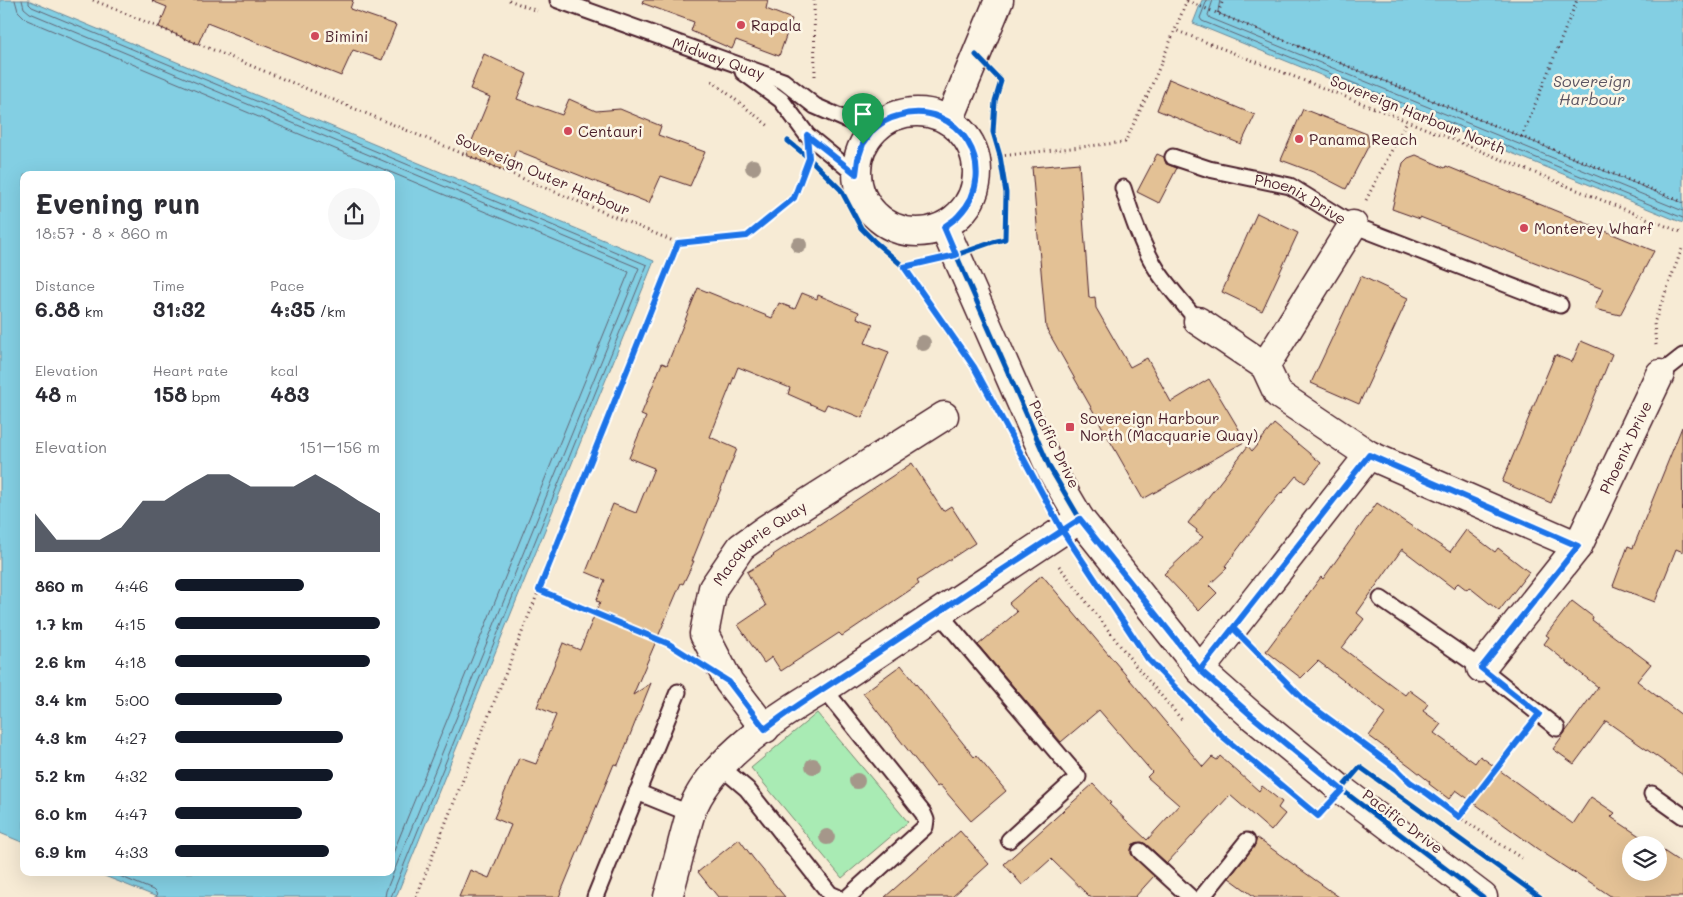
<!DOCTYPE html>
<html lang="en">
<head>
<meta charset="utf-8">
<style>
  body { margin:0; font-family:Mali,sans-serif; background:#f7f7f7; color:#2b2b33; height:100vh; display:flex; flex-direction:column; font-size:19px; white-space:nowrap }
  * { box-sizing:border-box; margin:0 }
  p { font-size:16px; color:#7c7c81 }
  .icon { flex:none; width:28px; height:28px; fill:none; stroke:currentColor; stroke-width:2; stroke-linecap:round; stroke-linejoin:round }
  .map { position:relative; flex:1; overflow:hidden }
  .panel { position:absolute; left:20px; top:171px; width:375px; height:705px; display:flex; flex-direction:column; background:#fff; border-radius:10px; box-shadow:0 5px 20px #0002 }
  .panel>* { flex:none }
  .tools { position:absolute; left:1622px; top:836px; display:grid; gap:10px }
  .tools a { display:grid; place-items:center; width:45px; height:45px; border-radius:50%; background:#fff; box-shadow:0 5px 20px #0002; font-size:25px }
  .pin { position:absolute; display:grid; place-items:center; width:42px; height:42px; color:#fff; margin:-51px -21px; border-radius:50% 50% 50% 0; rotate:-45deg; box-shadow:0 0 5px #0007 }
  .pin .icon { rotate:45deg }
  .round { display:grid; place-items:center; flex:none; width:52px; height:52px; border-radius:26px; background:#f7f7f7 }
  .overview { display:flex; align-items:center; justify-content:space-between; height:85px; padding:0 15px }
  h1 { font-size:28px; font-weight:800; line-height:38px }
  .stats { display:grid; grid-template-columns:repeat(3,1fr); gap:8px; height:85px; padding:5px 15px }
  .stats div { display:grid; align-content:center }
  .stats b { font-size:21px; font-weight:800 }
  .stats small { font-size:14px; font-weight:400 }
  .stats p { font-size:14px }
  .chart { height:140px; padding:10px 15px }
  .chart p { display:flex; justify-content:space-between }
  .chart svg { width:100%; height:90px; margin-top:5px; fill:#111827; opacity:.7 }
  ul { padding:0 15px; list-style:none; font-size:16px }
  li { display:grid; grid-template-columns:80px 60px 1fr; align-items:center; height:38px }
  li i { height:12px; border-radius:6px; background:#111827 }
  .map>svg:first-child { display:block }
  .green { fill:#a9ebb4; stroke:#7a8570 }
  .water { fill:#83cfe3; stroke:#6c8999 }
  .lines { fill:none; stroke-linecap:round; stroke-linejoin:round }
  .shore { stroke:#616575; stroke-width:1 }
  .building { fill:#e3c195; stroke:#4a1f2b }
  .service-casing { stroke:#4a1f2b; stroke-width:19 }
  .minor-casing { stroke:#4a1f2b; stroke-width:31 }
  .path { stroke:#4a1f2b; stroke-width:3; stroke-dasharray:1 4; stroke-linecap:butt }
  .service { stroke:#fcf5e5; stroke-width:15 }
  .minor { stroke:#fcf5e5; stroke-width:28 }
  .cycleway-casing { stroke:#fcf5e5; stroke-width:8 }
  .cycleway { stroke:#0057b8; stroke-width:5 }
  .tree { fill:#a5978a }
  .route-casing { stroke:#fff; stroke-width:10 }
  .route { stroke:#1a73e8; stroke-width:6 }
  .poi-dot { fill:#d1495b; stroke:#fcf5e5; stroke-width:2 }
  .labels { text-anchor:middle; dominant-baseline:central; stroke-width:5; stroke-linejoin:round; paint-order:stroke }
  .poi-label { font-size:15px; fill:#4a1f2b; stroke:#fcf5e5; text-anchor:start }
  .street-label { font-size:15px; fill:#4a1f2b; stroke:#fcf5e5 }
  .water-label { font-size:16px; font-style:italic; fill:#5b5462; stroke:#fcf5e5 }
</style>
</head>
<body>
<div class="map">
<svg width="1683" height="897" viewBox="0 0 1683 897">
  <rect width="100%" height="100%" fill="#f7ebd5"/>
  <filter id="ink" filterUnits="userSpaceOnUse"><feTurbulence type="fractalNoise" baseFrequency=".02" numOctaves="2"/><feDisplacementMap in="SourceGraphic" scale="10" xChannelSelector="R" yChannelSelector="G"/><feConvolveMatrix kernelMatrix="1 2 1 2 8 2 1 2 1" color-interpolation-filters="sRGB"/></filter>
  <g filter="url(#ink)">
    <polygon class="green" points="817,713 908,822 842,878 751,768"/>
    <g class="water">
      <polygon points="0,0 28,0 654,261 396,897 157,897 97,873 391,872 391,175 24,175 24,843 0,833"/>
      <polygon points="1202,0 1683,0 1683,223 1193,23"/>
    </g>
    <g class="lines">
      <g class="shore">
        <polyline points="15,0 18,11 27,20 629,272 391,858"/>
        <polyline points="22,0 24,8 30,13 639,268 386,891 385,897"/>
        <polyline points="29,0 29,4 32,7 647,265 391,897"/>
        <polyline points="1207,0 1200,18 1202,21 1683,218"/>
        <polyline points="1213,0 1208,15 1210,18 1683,211"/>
        <polyline points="1220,0 1218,11 1220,14 1683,203"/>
        <polyline points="110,872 153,890 156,893 157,897"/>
      </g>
    </g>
    <g class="building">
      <polygon points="153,0 353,0 350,9 396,25 382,60 353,50 341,76 207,23 198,44 159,27 167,7 152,1"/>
      <polygon points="643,0 768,0 766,9 792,19 779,56 736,40 732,49 691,31 694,22 642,3"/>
      <polygon points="484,54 527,74 517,99 562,115 569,99 596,111 620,109 661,126 658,135 705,152 690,186 661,176 649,203 516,150 508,172 466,155 490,97 470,89"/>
      <polygon points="1169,79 1255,115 1241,144 1157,110"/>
      <polygon points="1303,109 1367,134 1369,145 1346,189 1313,172 1281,160"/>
      <polygon points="1157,154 1164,157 1166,164 1177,168 1159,203 1137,192"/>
      <polygon points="1416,155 1445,168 1446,166 1654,251 1620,315 1594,309 1603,289 1420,217 1420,219 1392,209 1403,163 1408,158"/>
      <polygon points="1079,163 1089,298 1095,297 1096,308 1130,367 1147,358 1171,402 1209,379 1246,441 1143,499 1046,328 1032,167"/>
      <polygon points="1257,213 1298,233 1262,311 1222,292"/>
      <polygon points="1361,276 1408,298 1359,404 1311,383"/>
      <polygon points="698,288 772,318 779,303 795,309 802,293 817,299 818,295 859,312 857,318 873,324 865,343 889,352 862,418 827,404 824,410 788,394 790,388 738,367 710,437 737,449 692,561 694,561 683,584 681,583 633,695 651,683 618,765 614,764 559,897 459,897 470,870 489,878 511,825 494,818 519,758 536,764 556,715 537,707 563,643 580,650 600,602 596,601 605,580 586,572 613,504 636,513 654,468 629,458 646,417 641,415 662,363 667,365"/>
      <polygon points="1581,341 1612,354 1551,503 1502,482 1555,355 1572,362"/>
      <polygon points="1274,424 1321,463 1305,483 1296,476 1282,493 1281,492 1225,566 1227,568 1209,585 1217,593 1199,611 1164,574 1203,537 1196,532 1197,530 1188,523 1248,446 1252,451"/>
      <polygon points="1682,427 1683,552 1676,549 1655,602 1613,586 1628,546 1633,548"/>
      <polygon points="912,463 943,511 951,506 975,543 917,581 919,584 842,636 839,633 781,671 772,657 764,663 738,625 766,606 747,572 774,556 773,555"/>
      <polygon points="1377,503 1450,552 1466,530 1495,552 1498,548 1529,572 1499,611 1469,587 1467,590 1458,583 1453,588 1402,549 1357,613 1364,619 1342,648 1405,695 1409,690 1428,704 1423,711 1441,724 1434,733 1475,763 1480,756 1573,824 1591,797 1615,813 1611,817 1653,845 1631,845 1631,872 1659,872 1659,848 1683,864 1683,897 1612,897 1575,872 1574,873 1539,850 1456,790 1449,799 1429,784 1430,782 1410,766 1369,736 1386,713 1318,661 1301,678 1266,651 1321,577 1323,579"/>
      <polygon points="1042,575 1203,767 1212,757 1217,760 1220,756 1259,791 1262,786 1282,802 1278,808 1285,814 1271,831 1230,795 1167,863 1146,844 1142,842 1133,844 1131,849 1131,854 1154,876 1135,897 1090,897 1051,859 1022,885 1004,864 1093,784 1111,803 1109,804 1147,840 1179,805 1147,777 1152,772 1099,710 1061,742 978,645 1017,612 1009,603"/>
      <polygon points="1572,601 1593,617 1592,620 1651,664 1637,681 1683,716 1683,775 1606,721 1574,764 1553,749 1598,687 1544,644 1549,637 1546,635"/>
      <polygon points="901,665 974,757 976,755 1006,791 971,821 940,785 937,787 863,693"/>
      <polygon points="960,831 989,864 952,897 885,897"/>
      <polygon points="1257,838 1297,867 1339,897 1255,897 1229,878 1254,847"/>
      <polygon points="739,839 753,858 785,897 718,897 698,872"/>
    </g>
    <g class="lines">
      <defs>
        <g id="service">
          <path id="s1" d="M558,0L783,81L815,106L872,131"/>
          <polyline points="743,72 781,100 807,135 856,175"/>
          <path id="s2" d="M1173,157L1209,169L1290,186L1353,225L1560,305"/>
          <path d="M1123,188C1132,217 1142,247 1159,273C1171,290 1185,306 1198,321"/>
          <polyline points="1660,374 1683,356"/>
          <polyline points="1381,599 1481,668 1557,728"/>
          <polyline points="938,612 1078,777 1009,840"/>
          <polyline points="824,689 923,813 926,820 925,827 848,897"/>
          <polyline points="721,767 747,789 830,894 837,897"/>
          <polyline points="637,792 691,814"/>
          <polyline points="1652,794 1683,816"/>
          <polyline points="1140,851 1190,897"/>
          <polyline points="595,897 678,692"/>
          <polyline points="1202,897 1247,841"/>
        </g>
        <g id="minor">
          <circle cx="917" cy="172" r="60"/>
          <polyline points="949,121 999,0"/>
          <path id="s3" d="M1353,225L1265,366L1278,394L1369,455L1578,546L1660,374"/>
          <polyline points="944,227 1050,468 1080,519 1200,670 1252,716 1342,790 1483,897"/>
          <polyline points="1198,321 1265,366"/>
          <polyline points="1481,668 1578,546"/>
          <polyline points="1200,670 1369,455"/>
          <path id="s4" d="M765,729L729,682L704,634L713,588L741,547L766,529L944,416"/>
          <path d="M668,897C676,870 682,842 690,815C708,762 777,716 824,689L1080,519"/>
        </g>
      </defs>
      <use href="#service" class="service-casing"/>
      <use href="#minor" class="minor-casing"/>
      <g class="path">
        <polyline points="93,0 678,243 747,236 794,198 807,164"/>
        <polyline points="509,0 537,11"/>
        <polyline points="814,0 815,77"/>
        <polyline points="1187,0 1175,30 1407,121 1683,233"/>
        <polyline points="1187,1 1683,202"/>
        <polyline points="1218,13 1223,0"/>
        <polyline points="712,81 770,127"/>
        <polyline points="1522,137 1577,0"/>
        <polyline points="1000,156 1125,142 1148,94 1175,30"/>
        <polyline points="1366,200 1407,121"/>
        <polyline points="1656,345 1654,323 1683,246"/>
        <polyline points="1059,566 1135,665 1182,720"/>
        <polyline points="539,589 669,644 678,650"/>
        <polyline points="1254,649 1307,703 1397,769 1410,782 1428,794 1459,817 1523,859"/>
        <polyline points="1459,817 1525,732"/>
        <polyline points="416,897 678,243"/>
      </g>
      <use href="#service" class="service"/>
      <use href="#minor" class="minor"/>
      <defs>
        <g id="cycleway">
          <polyline points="788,141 809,158 841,190 861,228 875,242 904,267 974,367 1062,530 1149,659 1222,736 1318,816 1360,767 1540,897"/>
          <polyline points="944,227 1050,468 1080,519 1200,670 1252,716 1342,790 1483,897"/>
          <polyline points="904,267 956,255 993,242 1005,239 1006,193 1000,156 993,132 995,101 1001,81 976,55"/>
        </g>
      </defs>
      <use href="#cycleway" class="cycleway-casing"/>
      <use href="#cycleway" class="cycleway"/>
    </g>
    <g class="tree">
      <circle cx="753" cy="167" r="8"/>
      <circle cx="799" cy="245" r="8"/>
      <circle cx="923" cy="343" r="8"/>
      <circle cx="813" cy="766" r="8"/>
      <circle cx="857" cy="781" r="8"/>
      <circle cx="827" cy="837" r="8"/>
    </g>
  </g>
  <g class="lines" filter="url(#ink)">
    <defs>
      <path id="route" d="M863,144L858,159L856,174L807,135L809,158L794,198L747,236L678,243L539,590L669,644L729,682L765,729C797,704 832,684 865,661C937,613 1008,566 1080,519L1200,670L1233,628L1307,703L1397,769L1410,782L1428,794L1459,817L1539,714L1481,668L1578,546L1369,455L1200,670L1252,716L1342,790L1318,816L1222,736L1148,659L1062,530L974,367L904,267L956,255L944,227C949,223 955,220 959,215C1003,170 958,97 898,116C889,118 879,124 872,131C869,135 866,140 863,144"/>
    </defs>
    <use href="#route" class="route-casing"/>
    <use href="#route" class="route"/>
  </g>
  <g class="poi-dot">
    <circle cx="741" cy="25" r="5"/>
    <circle cx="315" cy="36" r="5"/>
    <circle cx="568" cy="131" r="5"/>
    <circle cx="1299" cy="139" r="5"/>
    <circle cx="1524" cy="228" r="5"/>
    <rect x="1065" y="422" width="10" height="10" rx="2.5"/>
  </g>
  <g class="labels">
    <g class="poi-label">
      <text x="751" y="25">Rapala</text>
      <text x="325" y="36">Bimini</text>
      <text x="578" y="131">Centauri</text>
      <text x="1309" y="139">Panama Reach</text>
      <text x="1534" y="228">Monterey Wharf</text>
      <text x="1080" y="418">Sovereign Harbour<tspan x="1080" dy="17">North (Macquarie Quay)</tspan></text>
    </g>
    <g class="street-label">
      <text stroke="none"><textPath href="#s1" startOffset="171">Midway Quay</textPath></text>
      <text transform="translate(1418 114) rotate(22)">Sovereign Harbour North</text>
      <text transform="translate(543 174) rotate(23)">Sovereign Outer Harbour</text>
      <text stroke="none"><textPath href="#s2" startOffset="135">Phoenix Drive</textPath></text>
      <text transform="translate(1055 444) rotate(64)">Pacific Drive</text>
      <text stroke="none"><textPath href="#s3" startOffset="644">Phoenix Drive</textPath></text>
      <text stroke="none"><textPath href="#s4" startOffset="226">Macquarie Quay</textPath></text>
      <text transform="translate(1403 821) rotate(37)">Pacific Drive</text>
    </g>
    <g class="water-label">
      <text x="1592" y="80">Sovereign<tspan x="1592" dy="18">Harbour</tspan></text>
    </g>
  </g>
</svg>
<div class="tools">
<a><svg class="icon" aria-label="layers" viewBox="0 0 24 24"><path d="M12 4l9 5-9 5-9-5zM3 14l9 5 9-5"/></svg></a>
</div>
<div class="pin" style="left:863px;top:144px;background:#1e9e55"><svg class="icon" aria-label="arrive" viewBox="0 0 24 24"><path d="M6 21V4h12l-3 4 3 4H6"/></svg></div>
<section class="panel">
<div class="overview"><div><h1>Evening run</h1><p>18:57 · 8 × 860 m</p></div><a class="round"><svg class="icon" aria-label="share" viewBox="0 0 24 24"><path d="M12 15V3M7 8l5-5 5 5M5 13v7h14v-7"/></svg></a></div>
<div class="stats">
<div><p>Distance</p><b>6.88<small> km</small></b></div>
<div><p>Time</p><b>31:32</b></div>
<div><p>Pace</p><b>4:35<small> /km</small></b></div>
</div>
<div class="stats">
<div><p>Elevation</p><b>48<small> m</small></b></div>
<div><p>Heart rate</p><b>158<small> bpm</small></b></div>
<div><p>kcal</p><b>483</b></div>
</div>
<div class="chart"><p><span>Elevation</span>151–156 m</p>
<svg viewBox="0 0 160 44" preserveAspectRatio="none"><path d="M0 44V25L10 38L20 38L30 38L40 32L50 19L60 19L70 12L80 6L90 6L100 12L110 12L120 12L130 6L140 12L150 19L160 25V44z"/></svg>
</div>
<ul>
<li><b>860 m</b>4:46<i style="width:63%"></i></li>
<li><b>1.7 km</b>4:15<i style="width:100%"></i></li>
<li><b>2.6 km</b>4:18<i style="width:95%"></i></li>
<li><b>3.4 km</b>5:00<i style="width:52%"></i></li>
<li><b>4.3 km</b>4:27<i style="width:82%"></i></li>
<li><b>5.2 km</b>4:32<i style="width:77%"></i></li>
<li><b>6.0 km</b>4:47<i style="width:62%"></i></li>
<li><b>6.9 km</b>4:33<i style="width:75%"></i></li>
</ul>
</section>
</div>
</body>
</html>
